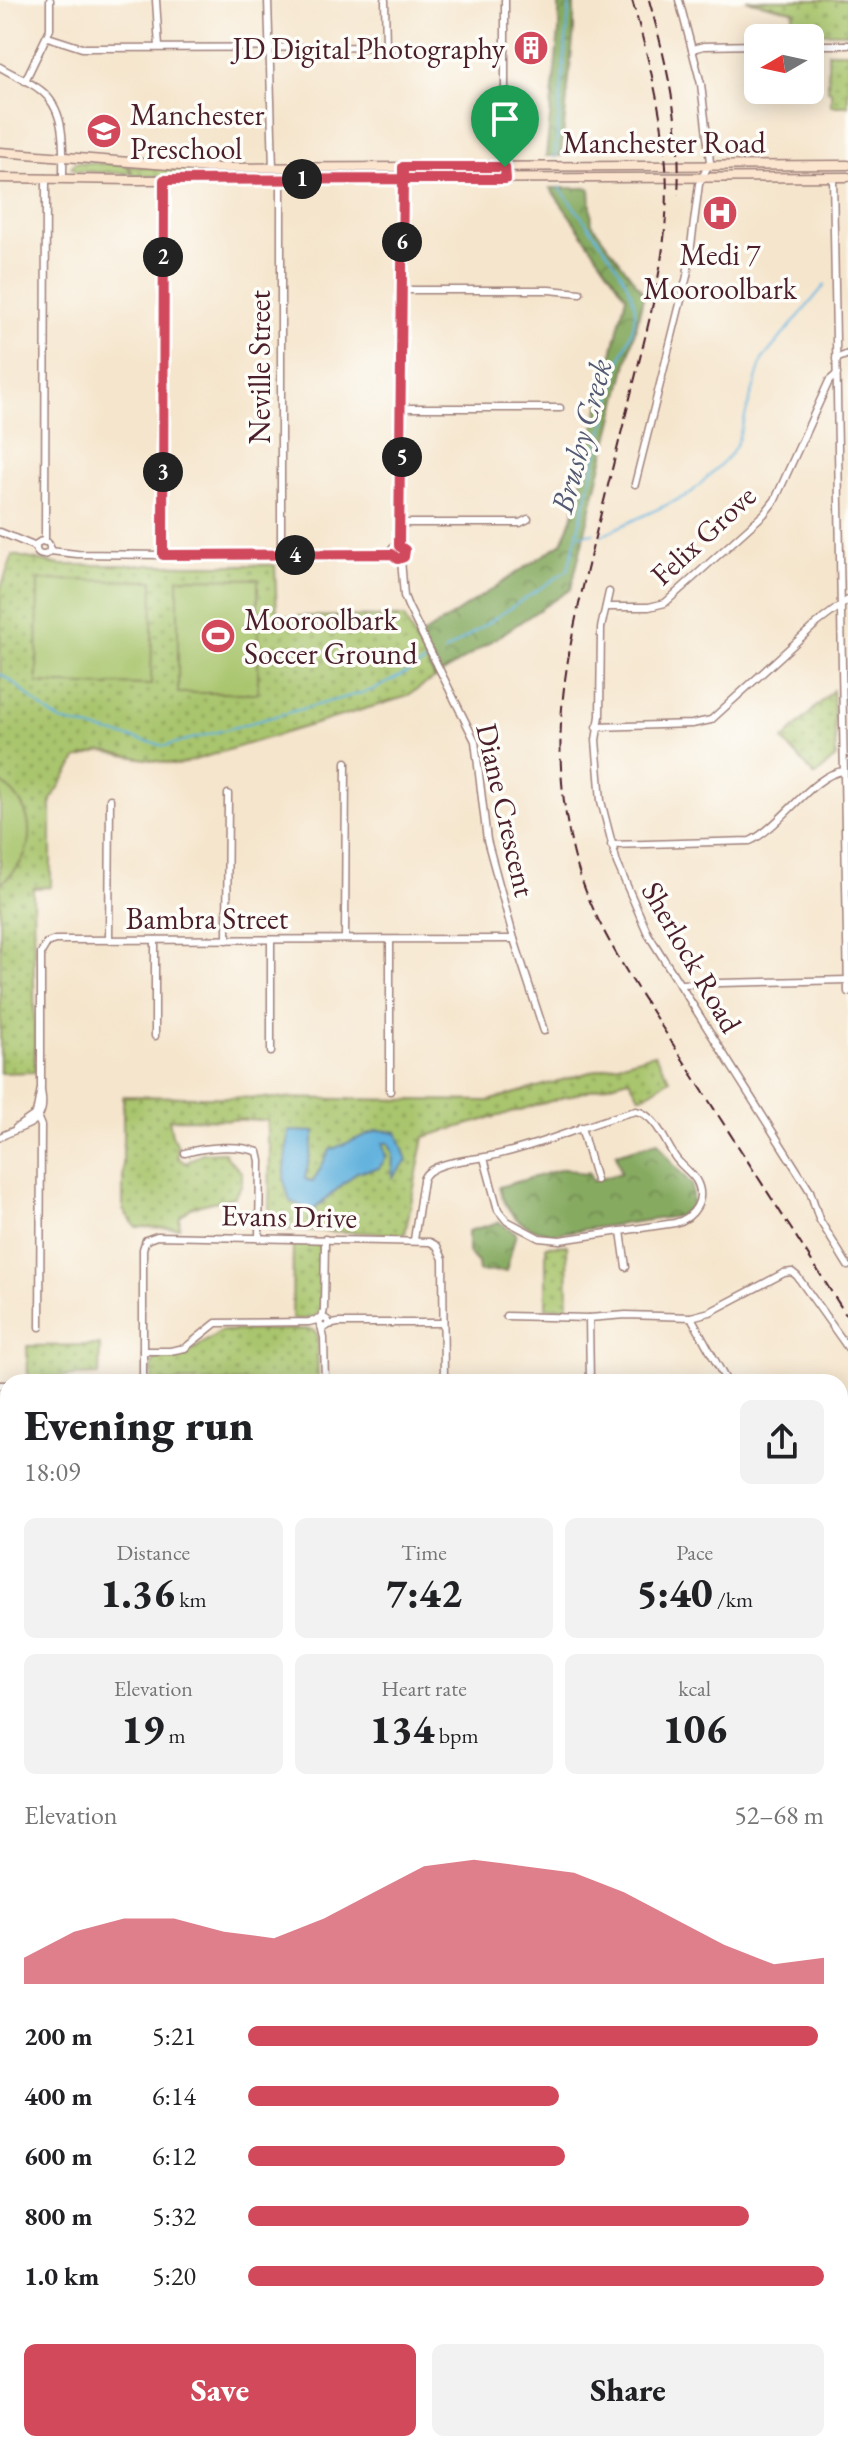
<!DOCTYPE html>
<html lang="en">
<head>
<meta charset="utf-8">
<style>
  body { margin:0; font-family:"EB Garamond",serif; background:#f2f2f2; color:#202124; height:100vh; display:flex; flex-direction:column; font-size:30px; white-space:nowrap }
  * { box-sizing:border-box; margin:0 }
  p { font-size:26px; color:#757577 }
  .icon { flex:none; width:44px; height:44px; fill:none; stroke:currentColor; stroke-width:2; stroke-linecap:round; stroke-linejoin:round }
  .map { position:relative; flex:1; overflow:hidden }
  .drawer { position:absolute; left:0px; top:1374px; width:848px; height:1078px; display:flex; flex-direction:column; background:#fff; border-radius:24px 24px 0 0; box-shadow:0 4px 20px #0003 }
  .drawer>* { flex:none }
  .needle { width:52px; rotate:261deg }
  .tools { position:absolute; left:744px; top:24px; display:grid; gap:16px }
  .tools a { display:grid; place-items:center; width:80px; height:80px; border-radius:12px; background:#fff; box-shadow:0 4px 20px #0003; font-size:40px }
  .pin { position:absolute; display:grid; place-items:center; width:68px; height:68px; color:#fff; margin:-82px -34px; border-radius:50% 50% 50% 0; rotate:-45deg; box-shadow:0 0 8px #0007 }
  .pin .icon { rotate:45deg }
  .km { position:absolute; width:40px; height:40px; margin:-20px; border-radius:50%; background:#222; color:#fff; font-size:22px; line-height:40px; text-align:center }
  .round { display:grid; place-items:center; flex:none; width:84px; height:84px; border-radius:12px; background:#f2f2f2 }
  .overview { display:flex; align-items:center; justify-content:space-between; height:136px; padding:0 24px }
  h1 { font-size:44px; font-weight:800; line-height:60px }
  .figures { display:grid; grid-template-columns:repeat(3,1fr); gap:12px; height:136px; padding:8px 24px }
  .figures div { display:grid; align-content:center; border-radius:12px; background:#f2f2f2; text-align:center }
  .figures b { font-size:40px; font-weight:800 }
  .figures small { font-size:22px; font-weight:400 }
  .figures p { font-size:22px }
  .chart { height:224px; padding:16px 24px }
  .chart p { display:flex; justify-content:space-between }
  .chart svg { width:100%; height:144px; margin-top:8px; fill:#d1495b; opacity:.7 }
  .primary-button { display:flex; gap:16px; margin-top:auto; padding:16px 24px }
  .primary-button a { flex:1; height:92px; border-radius:12px; background:#d1495b; color:#fff; font-size:32px; font-weight:800; line-height:92px; text-align:center }
  .primary-button a+a { background:#f2f2f2; color:#202124 }
  ul { padding:0 24px; list-style:none; font-size:26px }
  li { display:grid; grid-template-columns:128px 96px 1fr; align-items:center; height:60px }
  li i { height:20px; border-radius:10px; background:#d1495b }
  .map>svg:first-child { display:block }
  .green { fill:url(#green-dots); stroke:#7a724c; stroke-width:2 }
  .forest { fill:url(#forest-crowns); stroke:#686446; stroke-width:2 }
  .pitch { fill:#a9c56d; stroke:#7a724c; stroke-width:2 }
  .water { fill:#63b3de; stroke:#566984; stroke-width:2 }
  .lines { fill:none; stroke-linecap:round; stroke-linejoin:round }
  .stream { stroke:#63b3de; stroke-width:2 }
  .minor-casing { stroke:#a0827c; stroke-width:9 }
  .secondary-casing { stroke:#a0827c; stroke-width:11 }
  .primary-casing { stroke:#a0827c; stroke-width:12 }
  .trunk-casing { stroke:#a0827c; stroke-width:12 }
  .minor { stroke:#fff; stroke-width:6 }
  .secondary { stroke:#fbe5cf; stroke-width:8 }
  .primary { stroke:#f6be87; stroke-width:9 }
  .trunk { stroke:#f6be87; stroke-width:9 }
  .rail { stroke:#4a1f2b; stroke-width:2; stroke-dasharray:12 6; stroke-linecap:butt }
  .route-casing { stroke:#fff; stroke-width:16 }
  .route { stroke:#d1495b; stroke-width:10 }
  .labels { text-anchor:middle; dominant-baseline:central; stroke-width:7; stroke-linejoin:round; paint-order:stroke }
  .poi-label { font-size:30px; fill:#4a1f2b; stroke:#fdfcf7; text-anchor:start }
  .street-label { font-size:30px; fill:#4a1f2b; stroke:#fdfcf7 }
  .water-label { font-size:32px; font-style:italic; fill:#545a73; stroke:#fdfcf7 }
</style>
</head>
<body>
<div class="map">
<svg width="848" height="2451" viewBox="0 0 848 2451">
  <defs>
    <pattern id="green-dots" width="8" height="8" patternUnits="userSpaceOnUse" patternTransform="scale(2)"><rect width="8" height="8" fill="#a9c56d"/><path d="M2 2h.1M6 6h.1" fill="none" stroke="#8c9f5a" stroke-width="1.8" stroke-linecap="round"/></pattern>
    <pattern id="forest-crowns" width="20" height="18" patternUnits="userSpaceOnUse" patternTransform="scale(2)"><rect width="20" height="18" fill="#86aa60"/><path d="M2 6a3 3 0 1 1 6 0M12 15a3 3 0 1 1 6 0" fill="none" stroke="#708a4f"/></pattern>
  </defs>
  <rect width="100%" height="100%" fill="#fdfcf7"/>
  <filter id="ink" filterUnits="userSpaceOnUse"><feTurbulence type="fractalNoise" baseFrequency=".0125" numOctaves="2"/><feDisplacementMap in="SourceGraphic" scale="16" xChannelSelector="R" yChannelSelector="G"/><feConvolveMatrix kernelMatrix="1 2 1 2 8 2 1 2 1" color-interpolation-filters="sRGB"/></filter>
  <filter id="wash" filterUnits="userSpaceOnUse"><feTurbulence type="fractalNoise" baseFrequency=".006" numOctaves="4" result="noise"/><feDisplacementMap in="SourceGraphic" scale="32" xChannelSelector="R" yChannelSelector="G"/><feGaussianBlur stdDeviation="1.8" result="paint"/><feColorMatrix in="noise" values="0 0 0 0 0 0 0 0 0 0 0 0 0 0 0 0 0 1.4 0 .05"/><feComposite in="paint" operator="in"/></filter>
  <g filter="url(#wash)">
    <rect width="100%" height="100%" fill="#f5e5cc"/>
    <g class="green">
      <polygon points="746,0 848,0 848,33 789,32 794,11"/>
      <polygon points="828,52 848,52 848,106 831,106 831,91 828,90"/>
      <polygon points="76,162 126,165 132,174 77,171 71,167"/>
      <path d="M128,166C205,173 281,169 357,174V176L162,177L134,175Z"/>
      <polygon points="13,555 60,565 275,565 277,616 404,617 435,678 405,697 178,765 102,751 77,759 51,800 51,887 33,888 35,1072 0,1073 0,590"/>
      <polygon points="833,690 836,757 815,776 783,740"/>
      <polygon points="654,1054 670,1079 643,1096 639,1096 629,1079 424,1137 405,1234 269,1229 270,1143 267,1143 267,1120 169,1119 172,1135 177,1144 178,1158 186,1163 202,1153 225,1152 226,1156 242,1173 242,1184 234,1197 192,1207 180,1217 179,1228 136,1227 123,1210 123,1096 488,1101"/>
      <polygon points="293,1242 315,1243 321,1247 321,1311 312,1319 292,1319"/>
      <polygon points="567,1245 568,1307 546,1308 546,1246"/>
      <polygon points="311,1329 317,1334 318,1382 152,1382 152,1363 157,1358 172,1358 188,1353 221,1331"/>
      <polygon points="100,1345 99,1375 28,1378 27,1346"/>
    </g>
    <g class="forest">
      <polygon points="559,0 574,0 574,30 561,156 546,156 559,31"/>
      <polygon points="550,188 590,188 592,224 644,294 571,589 435,678 415,640 562,543 572,519 626,296"/>
      <path d="M658,1142L672,1163L692,1185V1206L678,1216L552,1234C523,1229 506,1215 499,1187L566,1168L583,1174L589,1172L592,1181L621,1173L616,1154Z"/>
      <polygon points="499,1222 516,1233 506,1271 479,1272 478,1263 468,1252 468,1231"/>
      <polygon points="0,1625 8,1636 8,1685 0,1686"/>
    </g>
    <g class="pitch">
      <polygon points="178,578 258,579 258,693 178,693"/>
      <polygon points="38,580 153,581 151,685 110,684 109,686 37,683"/>
      <path d="M0,782C39,807 39,858 0,883Z"/>
    </g>
    <polygon class="water" points="378,1130 397,1132 407,1161 392,1177 393,1154 389,1143 383,1143 386,1158 379,1168 357,1172 312,1211 290,1201 284,1180 289,1131 315,1132 305,1179 313,1182 330,1150"/>
    <g class="lines">
      <g class="stream">
        <polyline points="555,158 570,0"/>
        <polyline points="580,535 594,533"/>
        <polyline points="602,535 690,494 731,454 737,443 762,360 825,285"/>
        <path d="M444,652L568,570L622,355C628,341 635,328 635,313C637,281 579,215 559,187"/>
        <path d="M0,674C23,686 38,709 61,721L165,746L376,689L426,662"/>
      </g>
    </g>
  </g>
  <g filter="url(#ink)">
    <g class="lines">
      <defs>
        <g id="minor">
          <polyline points="156,0 159,47"/>
          <polyline points="268,0 273,168"/>
          <polyline points="385,0 386,47"/>
          <polyline points="505,0 505,167"/>
          <polyline points="48,37 82,48 505,47"/>
          <polyline points="810,45 848,45"/>
          <polyline points="692,49 704,46 758,45"/>
          <path d="M0,67C13,75 27,80 39,89C67,109 63,148 63,178"/>
          <polyline points="25,81 50,29 50,0"/>
          <polyline points="833,177 848,992"/>
          <polyline points="402,290 549,290 580,293"/>
          <polyline points="836,359 848,354"/>
          <polyline points="402,408 560,408"/>
          <polyline points="635,484 687,276 699,184 710,162 701,84 679,0"/>
          <polyline points="402,523 520,523 528,519"/>
          <polyline points="0,532 36,547"/>
          <circle cx="43" cy="548" r="7"/>
          <polyline points="45,542 46,178"/>
          <circle cx="398" cy="552" r="7"/>
          <polyline points="399,546 403,167"/>
          <polyline points="50,551 77,554 163,555 392,554"/>
          <polyline points="163,555 164,180"/>
          <polyline points="281,555 281,180"/>
          <polyline points="401,559 404,596 408,606 475,741 487,840 514,939 544,1031"/>
          <polyline points="609,592 601,628 600,716 596,740 601,801 617,863 648,934 810,1191 819,1219 848,1266"/>
          <polyline points="606,607 649,607 665,603 764,514 775,500 829,381 837,374"/>
          <polyline points="596,727 692,724 711,720 816,624 848,600"/>
          <path d="M611,845L750,841C781,827 813,773 844,771"/>
          <polyline points="345,939 346,762"/>
          <polyline points="109,940 110,799"/>
          <polyline points="227,940 228,794"/>
          <polyline points="680,984 848,980"/>
          <polyline points="155,1036 155,940"/>
          <polyline points="271,1052 271,940"/>
          <polyline points="390,1091 390,941"/>
          <polyline points="581,1127 596,1180"/>
          <polyline points="16,1128 36,1114"/>
          <path d="M0,1137C26,1123 48,1126 41,1091"/>
          <path d="M185,1153C206,1147 239,1144 258,1152L260,1161L259,1238"/>
          <polyline points="621,1231 626,1267"/>
          <path d="M414,1240L423,1180C428,1161 474,1160 491,1156C541,1146 587,1123 636,1111C655,1114 665,1142 675,1157C681,1166 690,1171 696,1180C707,1199 694,1218 675,1223L560,1240L539,1238L507,1221L498,1210L484,1158"/>
          <polyline points="506,1316 589,1318 626,1315 691,1317 710,1312 784,1273 792,1272 797,1276 848,1348"/>
          <polyline points="691,1317 727,1382"/>
          <polyline points="589,1318 590,1382"/>
          <circle cx="324" cy="1323" r="4.5"/>
          <polyline points="322,1319 324,1309 325,1239"/>
          <polyline points="328,1325 338,1323 443,1323"/>
          <polyline points="321,1326 324,1338 325,1382"/>
          <polyline points="40,1327 41,1126 36,1114 41,1088 41,953 47,943 55,940 514,939"/>
          <polyline points="143,1351 170,1351 185,1348 216,1323 309,1322 321,1319"/>
          <polyline points="143,1382 143,1249 146,1240 157,1236 430,1242 437,1246 443,1259 444,1382"/>
          <polyline points="0,1385 8,1385"/>
          <polyline points="0,1462 8,1462"/>
          <polyline points="840,1544 848,1545"/>
          <polyline points="0,1557 8,1551"/>
          <polyline points="0,1620 8,1631"/>
          <polyline points="840,1657 848,1657"/>
          <polyline points="0,1694 8,1692"/>
          <polyline points="0,1757 8,1757"/>
          <polyline points="840,1773 848,1773"/>
          <polyline points="840,2017 848,2017"/>
          <polyline points="0,2043 8,2044"/>
          <polyline points="0,2091 8,2092"/>
          <polyline points="840,2132 848,2132"/>
          <polyline points="840,2224 848,2225"/>
          <polyline points="840,2290 848,2290"/>
          <polyline points="0,2323 8,2285"/>
          <polyline points="0,2391 8,2392"/>
          <polyline points="840,2405 848,2405"/>
          <polyline points="384,2444 390,2451"/>
          <polyline points="640,2444 646,2451"/>
          <polyline points="579,2446 592,2451"/>
        </g>
        <g id="secondary">
          <polyline points="0,152 207,168 848,165"/>
          <polyline points="0,178 134,180 848,177"/>
        </g>
        <g id="primary">
          <polyline points="840,1890 848,1890"/>
          <polyline points="0,1899 8,1899"/>
        </g>
        <g id="trunk">
          <polyline points="0,2059 8,2059"/>
          <polyline points="0,2075 8,2075"/>
          <polyline points="597,2444 602,2451"/>
          <polyline points="621,2444 626,2451"/>
        </g>
      </defs>
      <use href="#minor" class="minor-casing"/>
      <use href="#secondary" class="secondary-casing"/>
      <use href="#primary" class="primary-casing"/>
      <use href="#trunk" class="trunk-casing"/>
      <use href="#minor" class="minor"/>
      <use href="#secondary" class="secondary"/>
      <use href="#primary" class="primary"/>
      <use href="#trunk" class="trunk"/>
      <g class="rail">
        <path d="M632,0C652,71 671,142 666,216C663,266 651,314 639,362C624,422 609,481 594,541C568,648 547,731 571,842C587,919 635,984 676,1049C733,1139 791,1228 848,1318"/>
        <path d="M649,0C667,64 682,128 678,195"/>
      </g>
    </g>
  </g>
  <g class="lines" filter="url(#ink)">
    <defs>
      <polyline id="route" points="505,167 403,167 403,179 164,180 163,555 392,554 398,559 404,557 405,550 399,546 403,179 506,179 505,167"/>
    </defs>
    <use href="#route" class="route-casing"/>
    <use href="#route" class="route"/>
  </g>
  <defs>
    <symbol id="building-disc" viewBox="-11 -11 22 22"><circle r="9.5" fill="#d1495b" stroke="#fdfcf7"/><path d="M-4-6H4V6H1V3H-1V6H-4ZM-2.5-4.3h1.7v1.8h-1.7ZM.8-4.3h1.7v1.8H.8ZM-2.5-1h1.7V.8h-1.7ZM.8-1h1.7V.8H.8Z" fill="#fff"/></symbol>
    <symbol id="school-disc" viewBox="-11 -11 22 22"><circle r="9.5" fill="#d1495b" stroke="#fdfcf7"/><path d="M0-5L7-2L0 1L-7-2ZM-4 1L0 2.5L4 1V4Q0 6-4 4Z" fill="#fff"/></symbol>
    <symbol id="hospital-disc" viewBox="-11 -11 22 22"><circle r="9.5" fill="#d1495b" stroke="#fdfcf7"/><path d="M-5-5h3v3.5h4V-5h3V5h-3V1.5h-4V5h-3Z" fill="#fff"/></symbol>
    <symbol id="stadium-disc" viewBox="-11 -11 22 22"><circle r="9.5" fill="#d1495b" stroke="#fdfcf7"/><path d="M0-5a6.5 5 0 1 0 0 10a6.5 5 0 1 0 0-10ZM-3.5-1.8h7v3.6h-7Z" fill="#fff"/></symbol>
  </defs>
  <g fill-rule="evenodd">
    <use href="#building-disc" x="511" y="28" width="40" height="40"/>
    <use href="#school-disc" x="84" y="111" width="40" height="40"/>
    <use href="#hospital-disc" x="700" y="193" width="40" height="40"/>
    <use href="#stadium-disc" x="198" y="616" width="40" height="40"/>
  </g>
  <g class="labels">
    <g class="poi-label">
      <text x="505" y="48" text-anchor="end">JD Digital Photography</text>
      <text x="130" y="114">Manchester<tspan x="130" dy="34">Preschool</tspan></text>
      <text x="720" y="254" text-anchor="middle">Medi 7<tspan x="720" dy="34">Mooroolbark</tspan></text>
      <text x="244" y="619">Mooroolbark<tspan x="244" dy="34">Soccer Ground</tspan></text>
    </g>
    <g class="street-label">
      <text x="664" y="142">Manchester Road</text>
      <text transform="translate(259 367) rotate(-90)">Neville Street</text>
      <text transform="translate(703 535) rotate(-43)">Felix Grove</text>
      <text transform="translate(506 810) rotate(77)">Diane Crescent</text>
      <text x="207" y="918">Bambra Street</text>
      <text transform="translate(692 957) rotate(60)">Sherlock Road</text>
      <text transform="translate(289 1216) rotate(1)">Evans Drive</text>
    </g>
    <g class="water-label">
      <text transform="translate(581 436) rotate(-75)">Brushy Creek</text>
    </g>
  </g>
</svg>
<div class="tools">
<a><svg class="needle" viewBox="-14 -14 28 28"><path d="M0-13l5 13h-10z" fill="#e53935"/><path d="M0 13l5-13h-10z" fill="#757577"/></svg></a>
</div>
<div class="pin" style="left:505px;top:167px;background:#1e9e55"><svg class="icon" aria-label="arrive" viewBox="0 0 24 24"><path d="M6 21V4h12l-3 4 3 4H6"/></svg></div>
<b class="km" style="left:302px;top:179px">1</b>
<b class="km" style="left:163px;top:257px">2</b>
<b class="km" style="left:163px;top:472px">3</b>
<b class="km" style="left:295px;top:555px">4</b>
<b class="km" style="left:402px;top:457px">5</b>
<b class="km" style="left:402px;top:242px">6</b>
<section class="drawer">
<div class="overview"><div><h1>Evening run</h1><p>18:09</p></div><a class="round"><svg class="icon" aria-label="share" viewBox="0 0 24 24"><path d="M12 15V3M7 8l5-5 5 5M5 13v7h14v-7"/></svg></a></div>
<div class="figures">
<div><p>Distance</p><b>1.36<small> km</small></b></div>
<div><p>Time</p><b>7:42</b></div>
<div><p>Pace</p><b>5:40<small> /km</small></b></div>
</div>
<div class="figures">
<div><p>Elevation</p><b>19<small> m</small></b></div>
<div><p>Heart rate</p><b>134<small> bpm</small></b></div>
<div><p>kcal</p><b>106</b></div>
</div>
<div class="chart"><p><span>Elevation</span>52–68 m</p>
<svg viewBox="0 0 160 44" preserveAspectRatio="none"><path d="M0 44V36L10 28L20 24L30 24L40 28L50 30L60 24L70 16L80 8L90 6L100 8L110 10L120 16L130 24L140 32L150 38L160 36V44z"/></svg>
</div>
<ul>
<li><b>200 m</b>5:21<i style="width:99%"></i></li>
<li><b>400 m</b>6:14<i style="width:54%"></i></li>
<li><b>600 m</b>6:12<i style="width:55%"></i></li>
<li><b>800 m</b>5:32<i style="width:87%"></i></li>
<li><b>1.0 km</b>5:20<i style="width:100%"></i></li>
</ul>
<div class="primary-button"><a>Save</a><a>Share</a></div>
</section>
</div>
</body>
</html>
